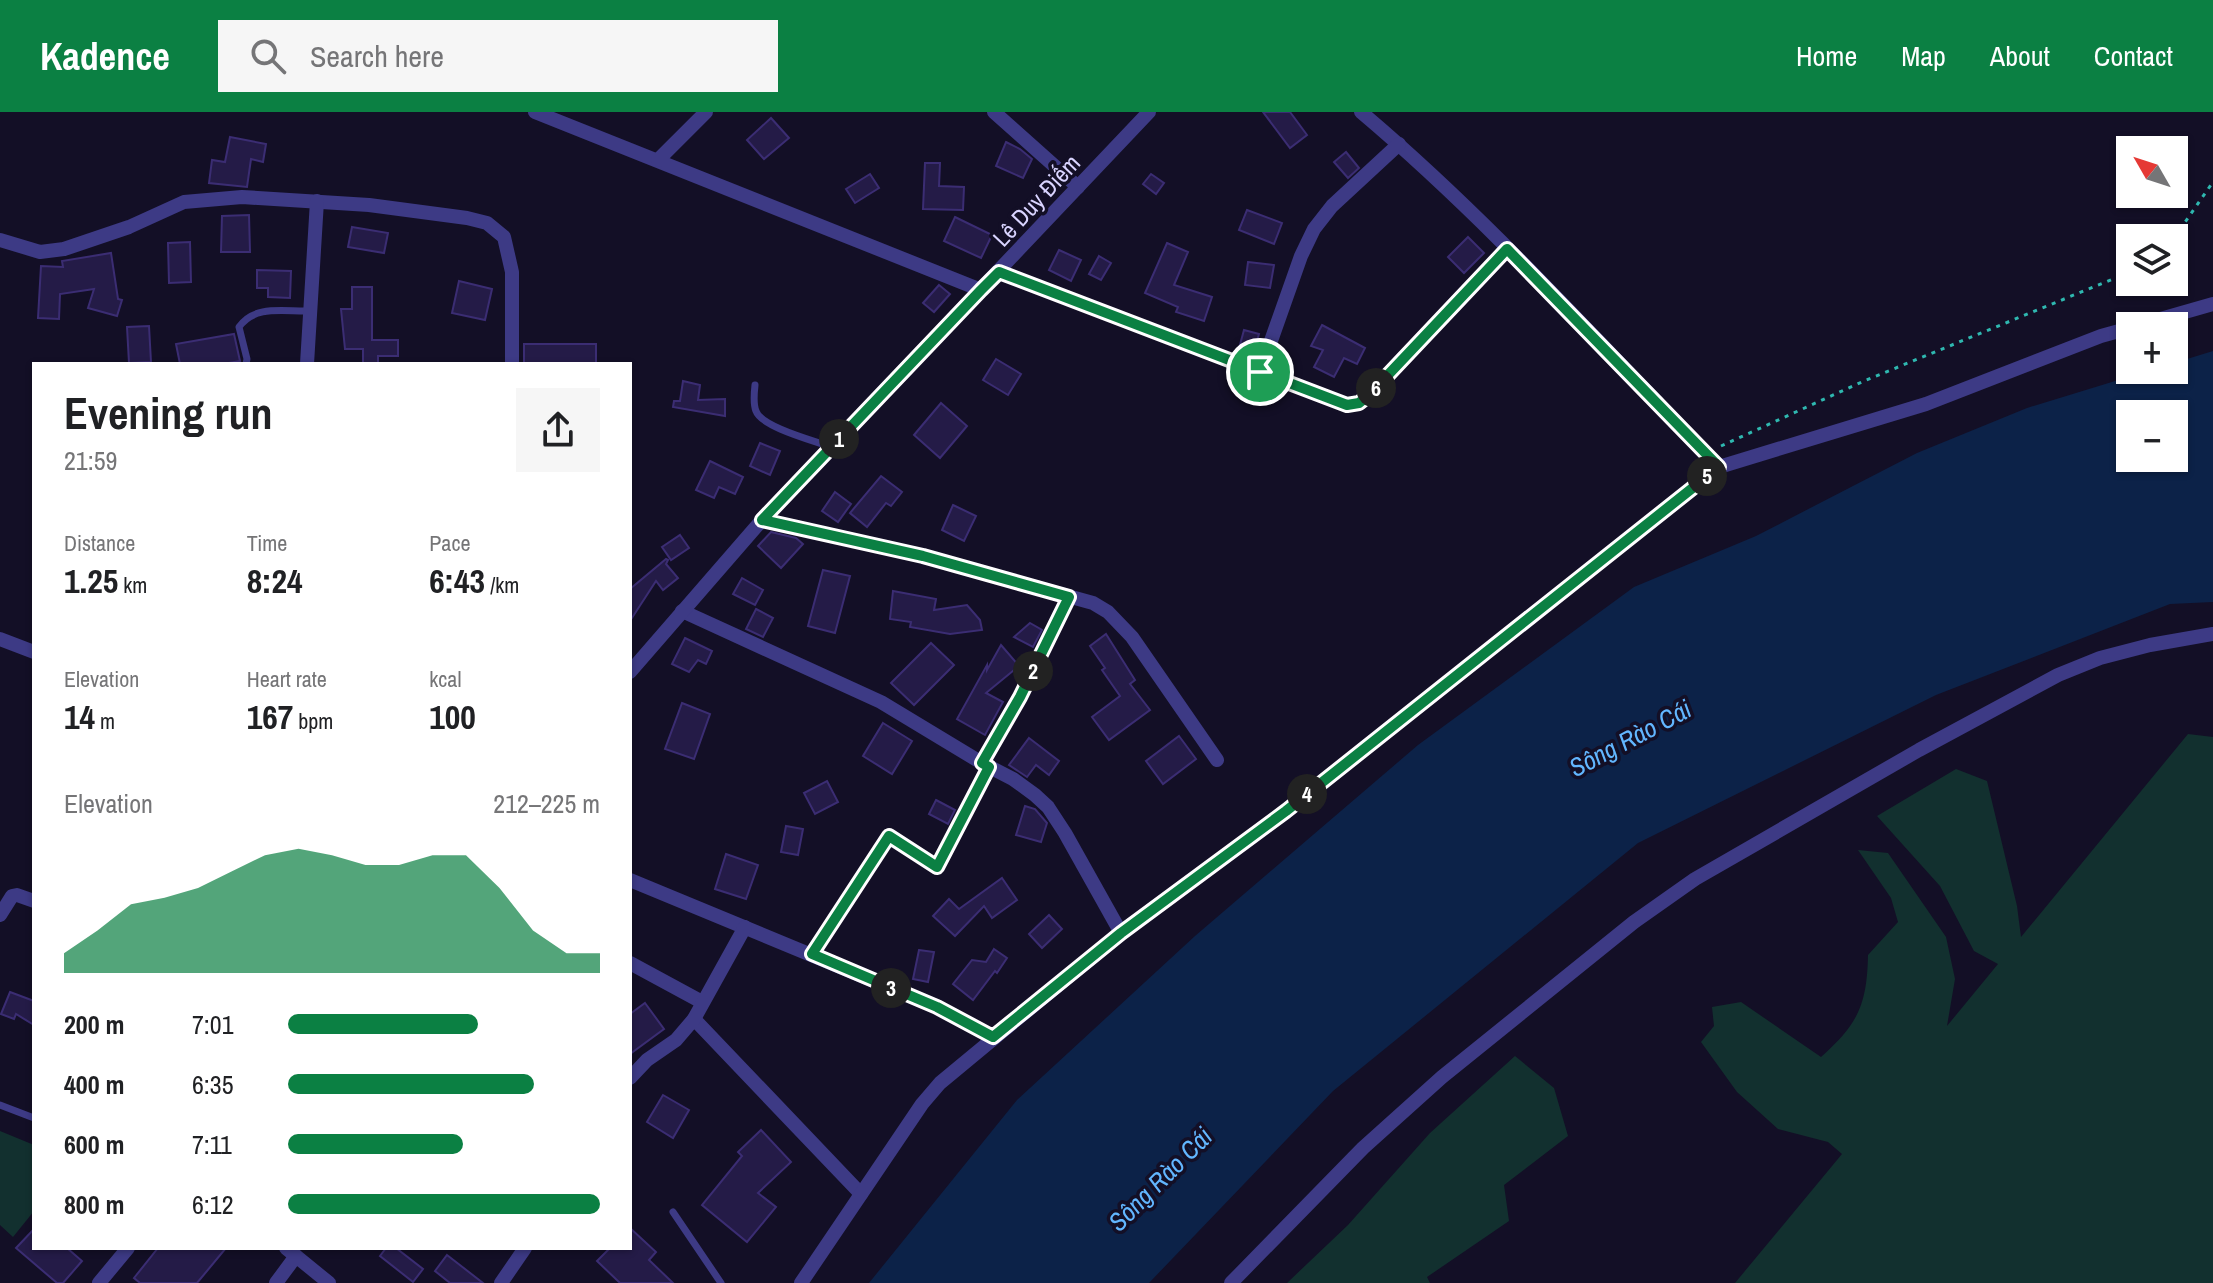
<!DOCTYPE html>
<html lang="en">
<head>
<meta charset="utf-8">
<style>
  body { margin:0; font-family:"Archivo Narrow",sans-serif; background:#f6f6f6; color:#202124; height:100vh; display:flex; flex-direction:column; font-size:30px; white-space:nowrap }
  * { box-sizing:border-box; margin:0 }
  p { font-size:26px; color:#757577 }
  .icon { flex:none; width:44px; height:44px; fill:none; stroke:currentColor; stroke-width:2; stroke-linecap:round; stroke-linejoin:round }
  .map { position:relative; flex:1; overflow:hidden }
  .details { position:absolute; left:32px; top:250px; width:600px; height:888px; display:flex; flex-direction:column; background:#fff; border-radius:0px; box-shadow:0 2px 6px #0004 }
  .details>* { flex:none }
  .needle { width:52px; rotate:309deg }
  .tools { position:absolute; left:2116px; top:24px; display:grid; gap:16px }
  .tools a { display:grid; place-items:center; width:72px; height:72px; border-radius:0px; background:#fff; box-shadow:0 2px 6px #0004; font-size:40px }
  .pin { position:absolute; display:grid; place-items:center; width:68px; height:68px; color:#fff; margin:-34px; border:4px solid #fff; border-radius:50%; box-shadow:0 2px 8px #0007 }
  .km { position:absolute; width:40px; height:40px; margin:-20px; border-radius:50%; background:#222; color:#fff; font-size:22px; line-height:40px; text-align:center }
  .round { display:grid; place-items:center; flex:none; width:84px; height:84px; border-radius:0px; background:#f6f6f6 }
  .headline { display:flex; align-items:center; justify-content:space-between; height:136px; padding:0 32px }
  h1 { font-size:44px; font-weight:700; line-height:60px }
  .metrics { display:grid; grid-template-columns:repeat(3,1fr); gap:12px; height:136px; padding:8px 32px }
  .metrics div { display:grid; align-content:center }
  .metrics b { font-size:34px; font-weight:700 }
  .metrics small { font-size:22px; font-weight:400 }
  .metrics p { font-size:22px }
  .chart { height:224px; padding:16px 32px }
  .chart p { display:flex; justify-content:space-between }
  .chart svg { width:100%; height:144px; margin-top:8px; fill:#0b8043; opacity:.7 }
  ul { padding:0 32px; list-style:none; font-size:26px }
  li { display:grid; grid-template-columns:128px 96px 1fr; align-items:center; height:60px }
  li i { height:20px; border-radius:10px; background:#0b8043 }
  header { display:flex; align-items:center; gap:48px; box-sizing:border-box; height:112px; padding:0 40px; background:#0b8043; color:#fff }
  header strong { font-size:38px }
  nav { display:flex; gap:44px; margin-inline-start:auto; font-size:28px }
  .search { width:560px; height:72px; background:#f6f6f6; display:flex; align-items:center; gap:20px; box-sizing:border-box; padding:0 28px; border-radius:0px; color:#757577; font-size:30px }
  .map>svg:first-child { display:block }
  .green { fill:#12302f }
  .water { fill:#0c2248; fill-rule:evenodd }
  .building { fill:#241b47; stroke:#3b2d73; stroke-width:2 }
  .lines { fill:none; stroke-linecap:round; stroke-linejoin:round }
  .path { stroke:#2fb8b0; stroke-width:3; stroke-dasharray:4 6; stroke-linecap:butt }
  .lane { stroke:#3d3a85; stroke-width:7 }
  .street { stroke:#3d3a85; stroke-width:14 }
  .route-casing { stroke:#fff; stroke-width:16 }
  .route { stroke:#0b8043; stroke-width:10 }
  .labels { text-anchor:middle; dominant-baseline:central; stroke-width:7; stroke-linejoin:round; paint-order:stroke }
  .street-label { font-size:24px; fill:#d9d4ff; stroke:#130f26 }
  .water-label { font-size:26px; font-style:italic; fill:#62b6ff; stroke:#130f26 }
</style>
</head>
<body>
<header>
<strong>Kadence</strong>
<div class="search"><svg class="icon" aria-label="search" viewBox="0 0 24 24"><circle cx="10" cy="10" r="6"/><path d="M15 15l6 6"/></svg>Search here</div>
<nav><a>Home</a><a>Map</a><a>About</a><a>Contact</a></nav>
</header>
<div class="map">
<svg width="2213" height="1171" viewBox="0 0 2213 1171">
  <rect width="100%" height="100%" fill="#130f26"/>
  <g class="green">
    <path d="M2188,622L2213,625V1171H1735L1842,1042L1828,1030L1778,1017L1737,980L1701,930L1714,914L1712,895L1741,890L1821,945C1858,912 1867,893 1868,843L1898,810L1891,786L1858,738L1888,741L1946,825L1955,867L1947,914L1998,852L1974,839L1940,774L1877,704L1956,657L1987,669L2017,794L2021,825Z"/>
    <polygon points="1515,944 1554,976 1568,1024 1504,1073 1509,1109 1427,1165 1430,1171 1287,1171 1348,1113 1430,1021"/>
    <polygon points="0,1019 34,1033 34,1099 13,1125 0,1113"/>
  </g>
  <path class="water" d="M2213,239V490L2170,492L1936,583L1638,731L1333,979L1149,1171H869L1017,988L1195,824L1418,633L1634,475L1756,424L1917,341L2027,296L2151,258H2174V251ZM2130,302H2174V346H2130Z"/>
  <g class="building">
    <polygon points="1263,0 1290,0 1307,23 1290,36"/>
    <polygon points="771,6 789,26 764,47 747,28"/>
    <polygon points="230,25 266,32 263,50 251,47 247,75 209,71 212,48 225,50"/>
    <polygon points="1006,30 1020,37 1032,47 1023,66 996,54"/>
    <polygon points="1346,40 1359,56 1348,66 1334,50"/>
    <polygon points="925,51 940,51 939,74 964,75 963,98 923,97"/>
    <polygon points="870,62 879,76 855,91 846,77"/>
    <polygon points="1151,62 1164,71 1156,82 1143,72"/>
    <polygon points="1247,98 1282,111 1274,132 1239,118"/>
    <polygon points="249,103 250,140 221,140 222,104"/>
    <polygon points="955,105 992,123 981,146 944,129"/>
    <polygon points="352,115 388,121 384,141 348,135"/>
    <polygon points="1468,125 1484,141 1464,161 1448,145"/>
    <polygon points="190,130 191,170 169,171 168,131"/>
    <polygon points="1167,131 1188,140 1174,173 1212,185 1204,209 1176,200 1178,195 1145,181"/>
    <polygon points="1059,138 1081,148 1071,169 1049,158"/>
    <polygon points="111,141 118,187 122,188 117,204 88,196 94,177 60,182 59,207 38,206 41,154 63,155 62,149"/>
    <polygon points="1099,144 1111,151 1101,168 1089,162"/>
    <polygon points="1248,150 1274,153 1270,176 1245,173"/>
    <polygon points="257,158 291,159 290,186 268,185 268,176 257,176"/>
    <polygon points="459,169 492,177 485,208 452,201"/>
    <polygon points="939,173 950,182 934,200 923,191"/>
    <polygon points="352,175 372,175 372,228 398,228 398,244 378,244 378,252 363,252 363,237 345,237 341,197 352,197"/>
    <polygon points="1322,213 1365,236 1357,252 1344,246 1334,265 1314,255 1323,238 1311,234"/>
    <polygon points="149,214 151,250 129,251 127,215"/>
    <polygon points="1244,218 1259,222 1252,246 1238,240"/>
    <polygon points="234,222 240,249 223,252 180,252 176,232"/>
    <rect x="524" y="232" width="72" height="20"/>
    <polygon points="996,247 1021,262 1008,283 983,268"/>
    <polygon points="683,269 700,273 698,288 725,287 725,304 673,295 674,289 680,289"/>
    <polygon points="941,291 967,314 940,346 914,323"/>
    <polygon points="760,331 780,339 770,363 750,354"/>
    <polygon points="710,349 743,365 735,382 719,375 714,386 696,378"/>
    <polygon points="881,364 902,380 891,394 886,391 867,415 850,401"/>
    <polygon points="835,380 851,392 838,410 822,399"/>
    <polygon points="953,393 976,404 964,429 942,418"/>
    <polygon points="771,420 796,426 803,432 781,456 758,434"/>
    <polygon points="680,423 689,436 671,448 662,435"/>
    <polygon points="666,447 668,448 666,452 678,466 663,478 656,469 630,509 630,477"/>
    <polygon points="823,458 850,464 835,521 808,514"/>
    <polygon points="742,466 763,478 755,493 733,482"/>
    <polygon points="893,479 936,487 934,498 967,493 980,508 982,518 950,522 910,515 911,510 890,507"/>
    <polygon points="756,497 773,506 763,525 746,517"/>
    <polygon points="1030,511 1042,518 1033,535 1014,525"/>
    <polygon points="1106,522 1135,568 1130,572 1150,598 1109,628 1092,605 1120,584 1102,558 1105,556 1090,534"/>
    <polygon points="685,526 712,539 706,552 698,548 689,560 672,552"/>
    <polygon points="931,531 954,553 914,593 891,571"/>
    <polygon points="1001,533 1019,554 986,581 1003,590 985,623 957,607 987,553 987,558"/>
    <polygon points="682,591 710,602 694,647 665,637"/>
    <polygon points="883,611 912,629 892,662 863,644"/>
    <polygon points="1179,624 1196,647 1163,672 1146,649"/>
    <polygon points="1029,626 1059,649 1049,663 1036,653 1027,665 1009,653"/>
    <polygon points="827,669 838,690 815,702 804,681"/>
    <polygon points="936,688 955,698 948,712 929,702"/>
    <polygon points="1025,694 1035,697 1047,711 1041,730 1016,723"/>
    <polygon points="786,714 803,717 798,743 781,740"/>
    <polygon points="726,742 758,753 746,787 715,777"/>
    <polygon points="1002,766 1017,788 992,806 984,794 955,824 933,804 949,787 959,797"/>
    <polygon points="1049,803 1062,817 1042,836 1029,822"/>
    <polygon points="994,837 1007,846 997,861 995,859 973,888 953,872 972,848 986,850"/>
    <polygon points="919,838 934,840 928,870 913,867"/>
    <polygon points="10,880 34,889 34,913 16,902 14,907 1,902"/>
    <polygon points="645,891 664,917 630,942 630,902"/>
    <polygon points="663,983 689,998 673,1026 647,1010"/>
    <polygon points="761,1018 791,1050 758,1081 776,1095 747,1130 702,1093 742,1044 738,1040"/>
    <polygon points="630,1116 656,1140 649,1148 673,1171 620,1171 597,1149 610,1136 630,1136"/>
    <polygon points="34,1117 34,1136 67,1136 82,1149 63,1171 57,1171 16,1136"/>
    <polygon points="158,1136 226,1136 197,1171 140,1171 134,1166"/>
    <polygon points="386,1136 396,1136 423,1157 413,1170 380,1144"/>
    <polygon points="447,1143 483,1171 450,1171 435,1159"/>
  </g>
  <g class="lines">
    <g class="path">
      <polyline points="2174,126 2213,70"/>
      <polyline points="1721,334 1864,269 2130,160"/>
    </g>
    <g class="lane">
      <path d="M246,252L247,247L239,215C255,192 285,200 310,199"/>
      <path d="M755,273C754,282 753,292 756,299C761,315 815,329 831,335"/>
      <polyline points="812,842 889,724 937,755 989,656"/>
      <polyline points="0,993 34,1006"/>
      <polyline points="673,1100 721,1171"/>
    </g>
    <g class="street">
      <polyline points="535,0 981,178"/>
      <polyline points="994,0 1078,75"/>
      <path d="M1361,0C1489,108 1602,235 1719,355"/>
      <polyline points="658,48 706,0"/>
      <polyline points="0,128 40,140 64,137 129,115 184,90 242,85 369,93 467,106 487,111 504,125 512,160 512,252"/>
      <polyline points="999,160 1347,293 1359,291 1369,283 1507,137"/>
      <polyline points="2136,214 2213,192"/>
      <polyline points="307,252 317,89"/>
      <polyline points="1260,260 1301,144 1314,117 1332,94 1399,32"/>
      <polyline points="762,408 923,444 1093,491 1108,500 1132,525 1217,648"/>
      <polyline points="682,499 881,590 982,651 1013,667 1035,683 1048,695 1065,721 1121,821"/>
      <polyline points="0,527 34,540"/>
      <polyline points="630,560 762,408 1149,0"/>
      <polyline points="982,651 1020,585 1069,485"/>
      <polyline points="630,768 937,895 993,925"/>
      <polyline points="0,803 12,784 17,783 34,789"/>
      <polyline points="630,851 702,890"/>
      <polyline points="694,907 861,1082"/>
      <polyline points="630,966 647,948 676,928 694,907 745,815"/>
      <polyline points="286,1136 329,1171"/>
      <polyline points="99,1171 128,1136"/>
      <polyline points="276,1171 296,1144"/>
      <polyline points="501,1171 525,1136"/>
      <polyline points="801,1171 922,992 940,971 1121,821 1286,699 1719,355 1926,292 2101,224 2130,216"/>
      <polyline points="1231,1171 1363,1036 1442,965 1634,810 1695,767 1919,638 2058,563 2100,546 2150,533 2213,522"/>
    </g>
  </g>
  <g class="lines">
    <defs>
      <polygon id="route" points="1507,137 1719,355 1286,699 1121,821 993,925 937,895 812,842 889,724 937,755 989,655 982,651 1020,585 1069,485 923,444 762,408 981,178 999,160 1347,293 1359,291 1369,283"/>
    </defs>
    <use href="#route" class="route-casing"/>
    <use href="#route" class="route"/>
  </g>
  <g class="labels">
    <g class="street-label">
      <text transform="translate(1036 88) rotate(-47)">Lê Duy Điếm</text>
    </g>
    <g class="water-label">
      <text transform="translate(1630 626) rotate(-28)">Sông Rào Cái</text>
      <text transform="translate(1160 1067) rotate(-45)">Sông Rào Cái</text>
    </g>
  </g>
</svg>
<div class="tools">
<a><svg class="needle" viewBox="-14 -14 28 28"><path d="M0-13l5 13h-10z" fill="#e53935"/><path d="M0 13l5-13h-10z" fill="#757577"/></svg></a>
<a><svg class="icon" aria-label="layers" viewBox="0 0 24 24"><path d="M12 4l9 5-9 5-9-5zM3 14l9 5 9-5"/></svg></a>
<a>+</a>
<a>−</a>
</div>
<div class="pin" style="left:1260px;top:260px;background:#1e9e55"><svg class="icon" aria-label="arrive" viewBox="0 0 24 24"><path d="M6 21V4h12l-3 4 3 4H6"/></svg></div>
<b class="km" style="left:839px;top:327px">1</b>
<b class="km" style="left:1033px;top:559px">2</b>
<b class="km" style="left:891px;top:876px">3</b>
<b class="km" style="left:1307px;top:682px">4</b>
<b class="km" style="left:1707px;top:364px">5</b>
<b class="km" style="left:1376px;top:276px">6</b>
<section class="details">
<div class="headline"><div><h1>Evening run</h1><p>21:59</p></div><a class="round"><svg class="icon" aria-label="share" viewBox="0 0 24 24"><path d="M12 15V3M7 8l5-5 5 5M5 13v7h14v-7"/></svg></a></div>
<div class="metrics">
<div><p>Distance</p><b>1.25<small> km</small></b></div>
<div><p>Time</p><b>8:24</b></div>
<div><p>Pace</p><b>6:43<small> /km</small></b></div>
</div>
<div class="metrics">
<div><p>Elevation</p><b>14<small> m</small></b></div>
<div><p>Heart rate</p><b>167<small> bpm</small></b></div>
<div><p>kcal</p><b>100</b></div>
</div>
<div class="chart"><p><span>Elevation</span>212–225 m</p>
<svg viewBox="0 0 160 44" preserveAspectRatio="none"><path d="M0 44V38L10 31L20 23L30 21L40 18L50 13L60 8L70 6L80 8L90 11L100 11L110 8L120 8L130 18L140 31L150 38L160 38V44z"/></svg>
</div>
<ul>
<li><b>200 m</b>7:01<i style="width:61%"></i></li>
<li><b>400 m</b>6:35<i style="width:79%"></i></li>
<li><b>600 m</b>7:11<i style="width:56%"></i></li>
<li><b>800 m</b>6:12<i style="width:100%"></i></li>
</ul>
</section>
</div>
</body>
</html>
